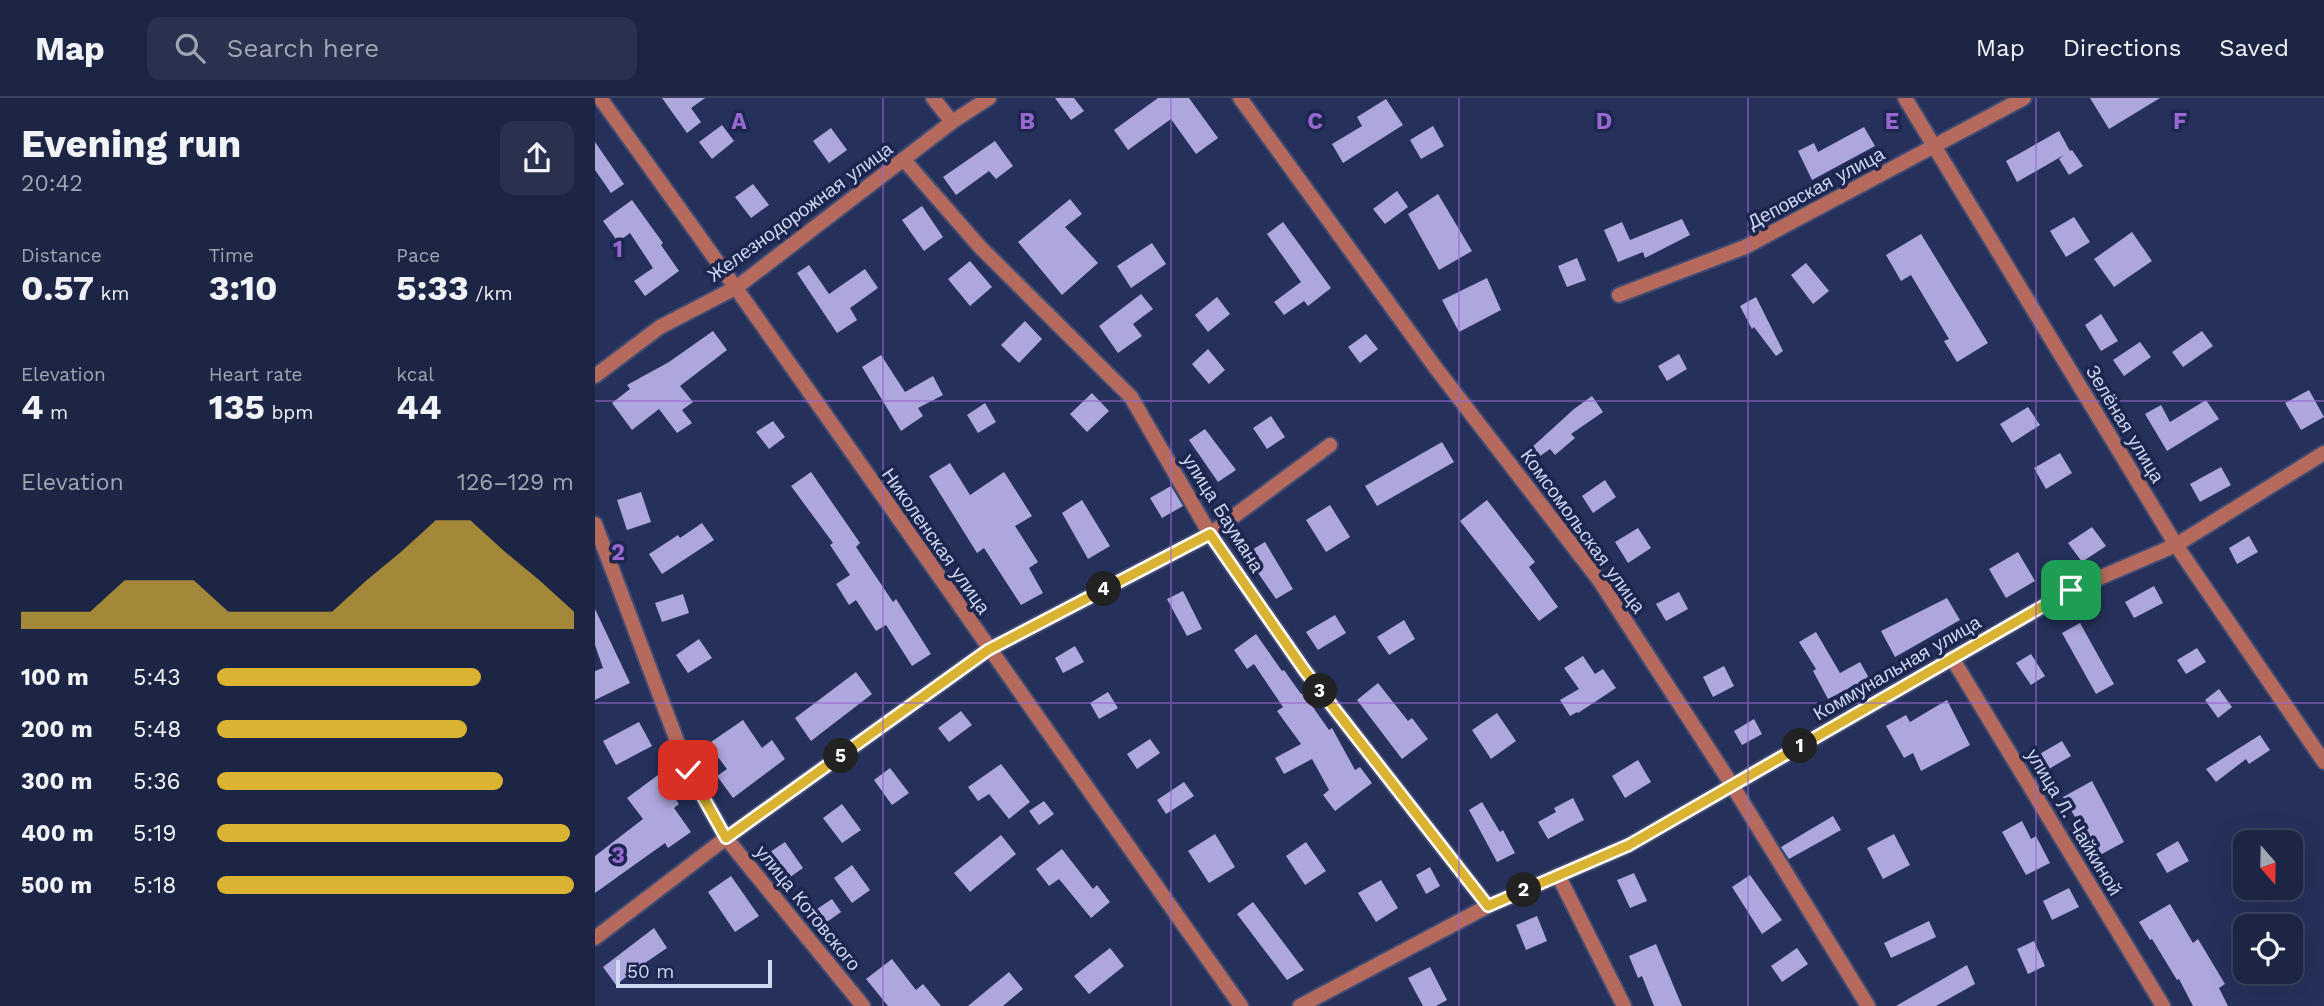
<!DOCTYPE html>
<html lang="en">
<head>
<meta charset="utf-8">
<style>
  body { margin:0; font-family:"Work Sans",sans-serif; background:#29314f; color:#f1f3f6; height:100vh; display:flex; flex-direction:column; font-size:26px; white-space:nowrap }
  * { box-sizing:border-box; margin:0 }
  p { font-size:23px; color:#a0a5b2 }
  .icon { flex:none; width:38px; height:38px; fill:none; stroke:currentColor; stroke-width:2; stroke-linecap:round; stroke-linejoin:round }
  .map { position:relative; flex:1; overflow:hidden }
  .panel { display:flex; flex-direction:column; background:#1c2544; width:595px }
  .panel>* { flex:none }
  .needle { width:46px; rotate:160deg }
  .controls { position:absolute; left:1638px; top:732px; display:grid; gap:14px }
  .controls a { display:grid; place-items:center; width:70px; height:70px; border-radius:14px; background:#1c2544; box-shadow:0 7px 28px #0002,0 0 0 2px #3a425d; font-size:35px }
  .scale { position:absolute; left:21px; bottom:18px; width:156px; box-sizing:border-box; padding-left:7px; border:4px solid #ced7f2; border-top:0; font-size:19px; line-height:24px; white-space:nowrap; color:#ced7f2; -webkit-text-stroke:5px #1c264f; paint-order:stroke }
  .pin { position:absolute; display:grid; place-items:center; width:60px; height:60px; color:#fff; margin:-30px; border-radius:14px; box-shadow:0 4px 10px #0006 }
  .km { position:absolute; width:35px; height:35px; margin:-18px; border-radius:50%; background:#222; color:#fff; font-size:19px; line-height:35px; text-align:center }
  .round { display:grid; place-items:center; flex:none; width:74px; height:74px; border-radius:14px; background:#29314f }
  .headline { display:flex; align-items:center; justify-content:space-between; height:119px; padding:0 21px }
  h1 { font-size:38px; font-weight:700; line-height:52px }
  .stats { display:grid; grid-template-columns:repeat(3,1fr); gap:10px; height:119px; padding:7px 21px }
  .stats div { display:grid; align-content:center }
  .stats b { font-size:35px; font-weight:700 }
  .stats small { font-size:19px; font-weight:400 }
  .stats p { font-size:19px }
  .chart { height:196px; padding:14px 21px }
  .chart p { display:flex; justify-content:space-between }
  .chart svg { width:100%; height:126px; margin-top:7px; fill:#dbb333; opacity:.7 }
  ul { padding:0 21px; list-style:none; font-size:23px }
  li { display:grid; grid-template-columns:112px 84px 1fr; align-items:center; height:52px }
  li i { height:18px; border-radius:9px; background:#dbb333 }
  header { display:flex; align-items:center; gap:42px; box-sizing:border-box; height:98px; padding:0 35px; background:#1c2544; border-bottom:2px solid #3a425d }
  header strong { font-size:33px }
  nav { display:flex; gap:38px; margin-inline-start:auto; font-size:24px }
  .search { width:490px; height:63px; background:#29314f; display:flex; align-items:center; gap:18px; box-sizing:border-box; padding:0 24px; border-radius:14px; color:#a0a5b2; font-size:26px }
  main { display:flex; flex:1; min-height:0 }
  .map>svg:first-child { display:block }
  .building { fill:#aea7dd }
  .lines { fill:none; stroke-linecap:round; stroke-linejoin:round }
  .minor-casing { stroke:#404c73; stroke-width:18 }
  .minor { stroke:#b56a5d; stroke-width:14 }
  .route-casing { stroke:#fff; stroke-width:14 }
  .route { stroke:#dbb333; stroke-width:9 }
  .grid { fill:none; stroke:#9868d1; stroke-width:2; stroke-opacity:0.55 }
  .labels { text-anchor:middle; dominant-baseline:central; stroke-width:7; stroke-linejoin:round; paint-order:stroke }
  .street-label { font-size:19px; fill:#ced7f2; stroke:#1c264f }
  .grid-label { font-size:23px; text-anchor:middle; font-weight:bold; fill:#9868d1; stroke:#1c264f; stroke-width:7; stroke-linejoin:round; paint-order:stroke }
</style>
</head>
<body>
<header>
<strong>Map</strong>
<div class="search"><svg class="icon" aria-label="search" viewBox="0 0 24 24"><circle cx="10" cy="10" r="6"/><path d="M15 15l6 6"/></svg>Search here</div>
<nav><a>Map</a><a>Directions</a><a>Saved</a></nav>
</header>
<main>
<section class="panel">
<div class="headline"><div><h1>Evening run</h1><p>20:42</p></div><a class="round"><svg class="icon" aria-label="share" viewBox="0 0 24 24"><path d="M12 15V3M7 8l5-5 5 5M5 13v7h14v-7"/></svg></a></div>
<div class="stats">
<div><p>Distance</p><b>0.57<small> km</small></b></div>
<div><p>Time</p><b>3:10</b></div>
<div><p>Pace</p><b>5:33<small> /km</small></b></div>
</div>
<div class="stats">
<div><p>Elevation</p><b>4<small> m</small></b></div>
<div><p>Heart rate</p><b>135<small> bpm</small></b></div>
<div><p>kcal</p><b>44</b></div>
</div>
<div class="chart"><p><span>Elevation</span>126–129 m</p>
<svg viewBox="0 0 160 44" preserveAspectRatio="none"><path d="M0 44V38L10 38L20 38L30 27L40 27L50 27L60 38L70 38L80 38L90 38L100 27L110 17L120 6L130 6L140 17L150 27L160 38V44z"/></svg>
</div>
<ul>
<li><b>100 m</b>5:43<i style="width:74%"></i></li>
<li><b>200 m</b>5:48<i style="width:70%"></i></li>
<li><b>300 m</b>5:36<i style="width:80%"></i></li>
<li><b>400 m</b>5:19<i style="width:99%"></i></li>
<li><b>500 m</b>5:18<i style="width:100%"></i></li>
</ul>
</section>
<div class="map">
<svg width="1729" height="908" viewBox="0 0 1729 908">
  <rect width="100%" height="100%" fill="#25315b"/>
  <g class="building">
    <polygon points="67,0 110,0 96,10 106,24 92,35"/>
    <polygon points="460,0 479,0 489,13 476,22"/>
    <polygon points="563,0 594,0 623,40 601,56 576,21 533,52 519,32"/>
    <polygon points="1495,0 1565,0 1514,31"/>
    <polygon points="791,1 808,27 748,65 737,46 767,28 762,19"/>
    <polygon points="127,27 139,43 117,61 104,44"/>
    <polygon points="838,28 849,48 826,61 815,42"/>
    <polygon points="1269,29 1280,48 1217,82 1203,53 1219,45 1223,54"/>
    <polygon points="236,30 252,52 234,65 218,43"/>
    <polygon points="1464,33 1475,53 1477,52 1488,68 1474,77 1464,61 1469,57 1422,84 1411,63"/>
    <polygon points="400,43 418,68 401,81 394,73 361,97 348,79"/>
    <polygon points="0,44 29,86 16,95 0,72"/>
    <polygon points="158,86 174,107 156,120 140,99"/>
    <polygon points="802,93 813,109 790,126 778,111"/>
    <polygon points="843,96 877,153 844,172 813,116"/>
    <polygon points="475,101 487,116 470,129 503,165 467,197 423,144"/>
    <polygon points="37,102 68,145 66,147 84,173 50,198 39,183 58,170 35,135 23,144 8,123"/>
    <polygon points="327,108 348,139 329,153 307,122"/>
    <polygon points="1479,119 1495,144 1471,159 1455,133"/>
    <polygon points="1087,121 1095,137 1050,160 1048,154 1023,164 1009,132 1027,124 1035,142"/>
    <polygon points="688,124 736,190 713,208 709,203 689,217 679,204 706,184 672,136"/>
    <polygon points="1537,134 1557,163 1519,189 1499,161"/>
    <polygon points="1326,136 1393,245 1362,264 1349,243 1354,241 1316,177 1306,183 1291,157"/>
    <polygon points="557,145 571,166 536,190 522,168"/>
    <polygon points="982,160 991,182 972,189 963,168"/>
    <polygon points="375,163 397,189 375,208 353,181"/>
    <polygon points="1211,165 1234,193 1218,206 1196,177"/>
    <polygon points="214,167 234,196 270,171 283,190 255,210 262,222 242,235 202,175"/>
    <polygon points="892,180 906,212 864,234 847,202"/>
    <polygon points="546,196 558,211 538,226 547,238 523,255 504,228"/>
    <polygon points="622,199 635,216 613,234 600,217"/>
    <polygon points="1161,199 1188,253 1181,258 1159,229 1157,231 1145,208"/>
    <polygon points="1506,216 1523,243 1506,253 1490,227"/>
    <polygon points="430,223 447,241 424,265 406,247"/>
    <polygon points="118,233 132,252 85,288 98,304 87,312 97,325 82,335 64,311 37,332 17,305 35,291 32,287 74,264"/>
    <polygon points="1607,233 1618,248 1588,269 1577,254"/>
    <polygon points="771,236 783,251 765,265 753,249"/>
    <polygon points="1545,244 1556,259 1529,278 1518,262"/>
    <polygon points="613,251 630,272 614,286 597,266"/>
    <polygon points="1084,256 1092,271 1072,283 1063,268"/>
    <polygon points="286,257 310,294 338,278 348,297 323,310 328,318 306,333 267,269"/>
    <polygon points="1714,292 1729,319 1706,332 1690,305"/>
    <polygon points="497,295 514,313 492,334 475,316"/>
    <polygon points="997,298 1008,314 976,336 980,340 960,357 955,351 941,361 934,352 979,311"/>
    <polygon points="1611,302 1624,321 1572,353 1550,316 1566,307 1575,324"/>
    <polygon points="390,305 401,324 383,335 372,317"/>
    <polygon points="1433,309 1445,327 1417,345 1405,326"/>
    <polygon points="676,318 690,339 672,351 658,330"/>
    <polygon points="178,323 190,339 174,351 161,334"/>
    <polygon points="610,331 641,372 623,384 594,342"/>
    <polygon points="847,344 859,364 782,408 770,388"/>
    <polygon points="1465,355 1477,375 1451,391 1439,370"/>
    <polygon points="355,365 375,397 409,374 437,418 420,428 443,464 434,470 448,495 426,507 389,450 382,455 334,378"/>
    <polygon points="1626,369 1636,387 1605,404 1595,386"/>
    <polygon points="216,374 265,445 261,449 298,504 301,501 336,556 317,568 291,527 281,533 261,502 254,507 241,486 255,477 235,447 238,445 196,388"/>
    <polygon points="1010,382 1021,399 998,415 987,398"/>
    <polygon points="576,388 588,408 567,420 555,400"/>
    <polygon points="46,394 56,424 32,432 22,402"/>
    <polygon points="487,402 515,448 493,461 467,415"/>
    <polygon points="892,402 940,464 934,469 963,509 944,523 865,423"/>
    <polygon points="735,407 755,439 731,454 711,422"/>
    <polygon points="107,425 119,442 67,476 54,456 83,437 85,440"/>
    <polygon points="1497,429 1511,448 1487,464 1473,445"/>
    <polygon points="1043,430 1056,450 1033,465 1020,444"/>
    <polygon points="1654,438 1663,454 1642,466 1634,450"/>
    <polygon points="670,444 698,491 681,501 650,456"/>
    <polygon points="1423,454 1440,483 1411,500 1394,471"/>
    <polygon points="1559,488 1568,505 1539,520 1530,504"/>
    <polygon points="588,493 607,531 592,538 572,501"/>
    <polygon points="1084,494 1093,511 1071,523 1061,506"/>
    <polygon points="88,496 94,515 67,524 60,505"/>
    <polygon points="1352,500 1365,522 1300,559 1286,533"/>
    <polygon points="0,511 35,585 0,602 0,573 8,570 0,547"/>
    <polygon points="740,517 751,535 723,552 711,534"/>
    <polygon points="809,522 820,541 794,557 782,539"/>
    <polygon points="1485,525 1519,586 1501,596 1467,535"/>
    <polygon points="1221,534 1245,575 1265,564 1274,580 1233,601 1218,573 1221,571 1204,544"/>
    <polygon points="661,536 687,573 689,572 706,596 708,595 734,632 737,630 760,672 765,669 777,685 740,713 728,697 734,692 717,661 689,676 680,660 706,646 682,613 688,609 659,566 652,571 639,552"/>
    <polygon points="104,541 117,560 93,575 81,557"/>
    <polygon points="480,548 489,564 468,575 460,560"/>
    <polygon points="1602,550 1611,564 1591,576 1582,562"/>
    <polygon points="1436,556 1450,578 1436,587 1421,565"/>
    <polygon points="988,558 1000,576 1008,571 1021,590 983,615 982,614 975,618 965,602 984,591 969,570"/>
    <polygon points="1129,568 1139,588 1118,599 1108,579"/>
    <polygon points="261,574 277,596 216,643 200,620"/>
    <polygon points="783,585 813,623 817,620 833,641 807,661 762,602"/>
    <polygon points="1624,591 1637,609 1623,620 1610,602"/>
    <polygon points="513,594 523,610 504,621 495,605"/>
    <polygon points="1352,602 1375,647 1326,673 1318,655 1309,660 1291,628 1311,617 1315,624"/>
    <polygon points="366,613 377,627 354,644 343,630"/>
    <polygon points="902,615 921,643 896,661 877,632"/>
    <polygon points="1159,621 1167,636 1147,647 1139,633"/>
    <polygon points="148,622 167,650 177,642 190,661 138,700 122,678 132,671 113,646"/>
    <polygon points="44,624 57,648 21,667 8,643"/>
    <polygon points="1665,637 1675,652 1654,666 1651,661 1621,684 1611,671"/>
    <polygon points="555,641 565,655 542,671 532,656"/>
    <polygon points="1467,643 1476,658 1452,672 1443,657"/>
    <polygon points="1043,662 1056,684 1030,700 1017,678"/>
    <polygon points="406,666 435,704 414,721 394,696 383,703 373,689"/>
    <polygon points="295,670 314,695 297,707 279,682"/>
    <polygon points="63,677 84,706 79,710 96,734 73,750 70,745 0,795 0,758 48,721 32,700"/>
    <polygon points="1497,683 1529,744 1503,758 1482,718 1480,719 1468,699"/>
    <polygon points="589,684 599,698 571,716 562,702"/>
    <polygon points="978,700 989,722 953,741 943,724 961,714 959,710"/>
    <polygon points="449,703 459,716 444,727 434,713"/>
    <polygon points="887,704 905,734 908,732 920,755 902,764 874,712"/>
    <polygon points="247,706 266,732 247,745 228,720"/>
    <polygon points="1238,718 1246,732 1194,761 1186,749"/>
    <polygon points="1427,723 1436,741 1441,738 1455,765 1431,777 1407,734"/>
    <polygon points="620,736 640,769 614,785 593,753"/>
    <polygon points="1299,736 1315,767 1288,781 1272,750"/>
    <polygon points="406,737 421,756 375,794 359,775"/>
    <polygon points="1583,743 1594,763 1572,775 1561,756"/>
    <polygon points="190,744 208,770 191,782 172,756"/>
    <polygon points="711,744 731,773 710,787 691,758"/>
    <polygon points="467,751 498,791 502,787 515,804 496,820 464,781 454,788 441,771"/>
    <polygon points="257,767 275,792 257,805 239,780"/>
    <polygon points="835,769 845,788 831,796 821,777"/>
    <polygon points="1039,775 1052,803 1035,810 1022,782"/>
    <polygon points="1155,777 1187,822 1167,836 1137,789"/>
    <polygon points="136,778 164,818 140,834 113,794"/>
    <polygon points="786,782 803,810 781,824 763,795"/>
    <polygon points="1474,790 1484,809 1457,822 1448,803"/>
    <polygon points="237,801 246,814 222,831 213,817"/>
    <polygon points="658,804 709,872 692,882 642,816"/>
    <polygon points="1575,806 1598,845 1603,841 1630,886 1624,890 1633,908 1598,908 1584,881 1582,882 1557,841 1555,842 1544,824"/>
    <polygon points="942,818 952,843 931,852 921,827"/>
    <polygon points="1334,823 1341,839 1296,860 1289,845"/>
    <polygon points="59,830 72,850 41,871 21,887 8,869"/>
    <polygon points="1439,843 1450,868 1433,876 1422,851"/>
    <polygon points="1061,846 1087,908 1059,908 1047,878 1043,880 1034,858"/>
    <polygon points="515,850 529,868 494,896 479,878"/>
    <polygon points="1202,850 1213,866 1187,884 1176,868"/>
    <polygon points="297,861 321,892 328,886 346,908 293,908 271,881"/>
    <polygon points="1372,867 1380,886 1341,908 1301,908"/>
    <polygon points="835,869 852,902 841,908 828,908 813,880"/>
    <polygon points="414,874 428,891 408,908 373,908"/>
  </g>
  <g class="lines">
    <defs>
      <g id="minor">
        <path d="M5,0C222,300 432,606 646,908"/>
        <polyline points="338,0 357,24"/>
        <polyline points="645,0 840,269 1004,482 1137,687 1273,908"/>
        <polyline points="1310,0 1581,447 1729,664"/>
        <polyline points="309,62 385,149 536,299 615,436 710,573 893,808"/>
        <polyline points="1024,197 1150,149 1429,0"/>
        <polyline points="0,278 65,229 142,189 357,24 394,0"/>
        <polyline points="0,426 93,672 131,740 268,908"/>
        <polyline points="1357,560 1568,908"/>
        <polyline points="963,777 1029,908"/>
        <polyline points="0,840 131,740 393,552 615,436 735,347"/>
        <polyline points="705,908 893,808 1034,747 1476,492 1581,447 1729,355"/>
      </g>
    </defs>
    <use href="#minor" class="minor-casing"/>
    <use href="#minor" class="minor"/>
  </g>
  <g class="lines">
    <defs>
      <polyline id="route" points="93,672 131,740 393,552 615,436 710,573 893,808 1034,747 1476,492"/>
    </defs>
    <use href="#route" class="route-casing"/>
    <use href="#route" class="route"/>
  </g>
  <path class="grid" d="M288,0V908M576,0V908M864,0V908M1153,0V908M1441,0V908M0,303H1729M0,605H1729"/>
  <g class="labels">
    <g class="street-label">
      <text transform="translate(1221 90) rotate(-28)">Деповская улица</text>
      <text transform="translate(205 114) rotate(-36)">Железнодорожная улица</text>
      <text transform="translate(1530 326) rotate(59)">Зелёная улица</text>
      <text transform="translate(628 415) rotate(58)">улица Баумана</text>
      <text transform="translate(988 433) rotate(54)">Комсомольская улица</text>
      <text transform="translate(341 443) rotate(55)">Николенская улица</text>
      <text transform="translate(1302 570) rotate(-30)">Коммунальная улица</text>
      <text transform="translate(1479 724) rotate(59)">улица Л. Чайкиной</text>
      <text transform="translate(213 810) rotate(51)">улица Котовского</text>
    </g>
  </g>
  <g class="grid-label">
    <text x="144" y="31">A</text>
    <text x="432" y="31">B</text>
    <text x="720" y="31">C</text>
    <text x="1009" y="31">D</text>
    <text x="1297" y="31">E</text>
    <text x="1585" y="31">F</text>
    <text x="23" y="159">1</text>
    <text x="23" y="462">2</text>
    <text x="23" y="765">3</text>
  </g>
</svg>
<div class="controls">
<a><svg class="needle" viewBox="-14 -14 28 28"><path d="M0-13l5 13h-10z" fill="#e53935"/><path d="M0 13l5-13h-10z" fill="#a0a5b2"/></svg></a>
<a><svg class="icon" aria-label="locate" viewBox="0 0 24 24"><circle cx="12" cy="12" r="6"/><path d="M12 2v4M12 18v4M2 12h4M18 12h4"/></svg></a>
</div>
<div class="scale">50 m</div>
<div class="pin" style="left:1476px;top:492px;background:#1e9e55"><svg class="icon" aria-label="arrive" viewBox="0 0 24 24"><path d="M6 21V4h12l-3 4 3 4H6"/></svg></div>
<div class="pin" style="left:93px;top:672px;background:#d93025"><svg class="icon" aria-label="check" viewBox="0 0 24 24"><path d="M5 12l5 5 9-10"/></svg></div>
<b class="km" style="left:1205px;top:648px">1</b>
<b class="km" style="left:929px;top:792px">2</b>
<b class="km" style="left:725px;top:593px">3</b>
<b class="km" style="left:509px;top:491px">4</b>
<b class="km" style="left:246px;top:658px">5</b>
</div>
</main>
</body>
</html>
